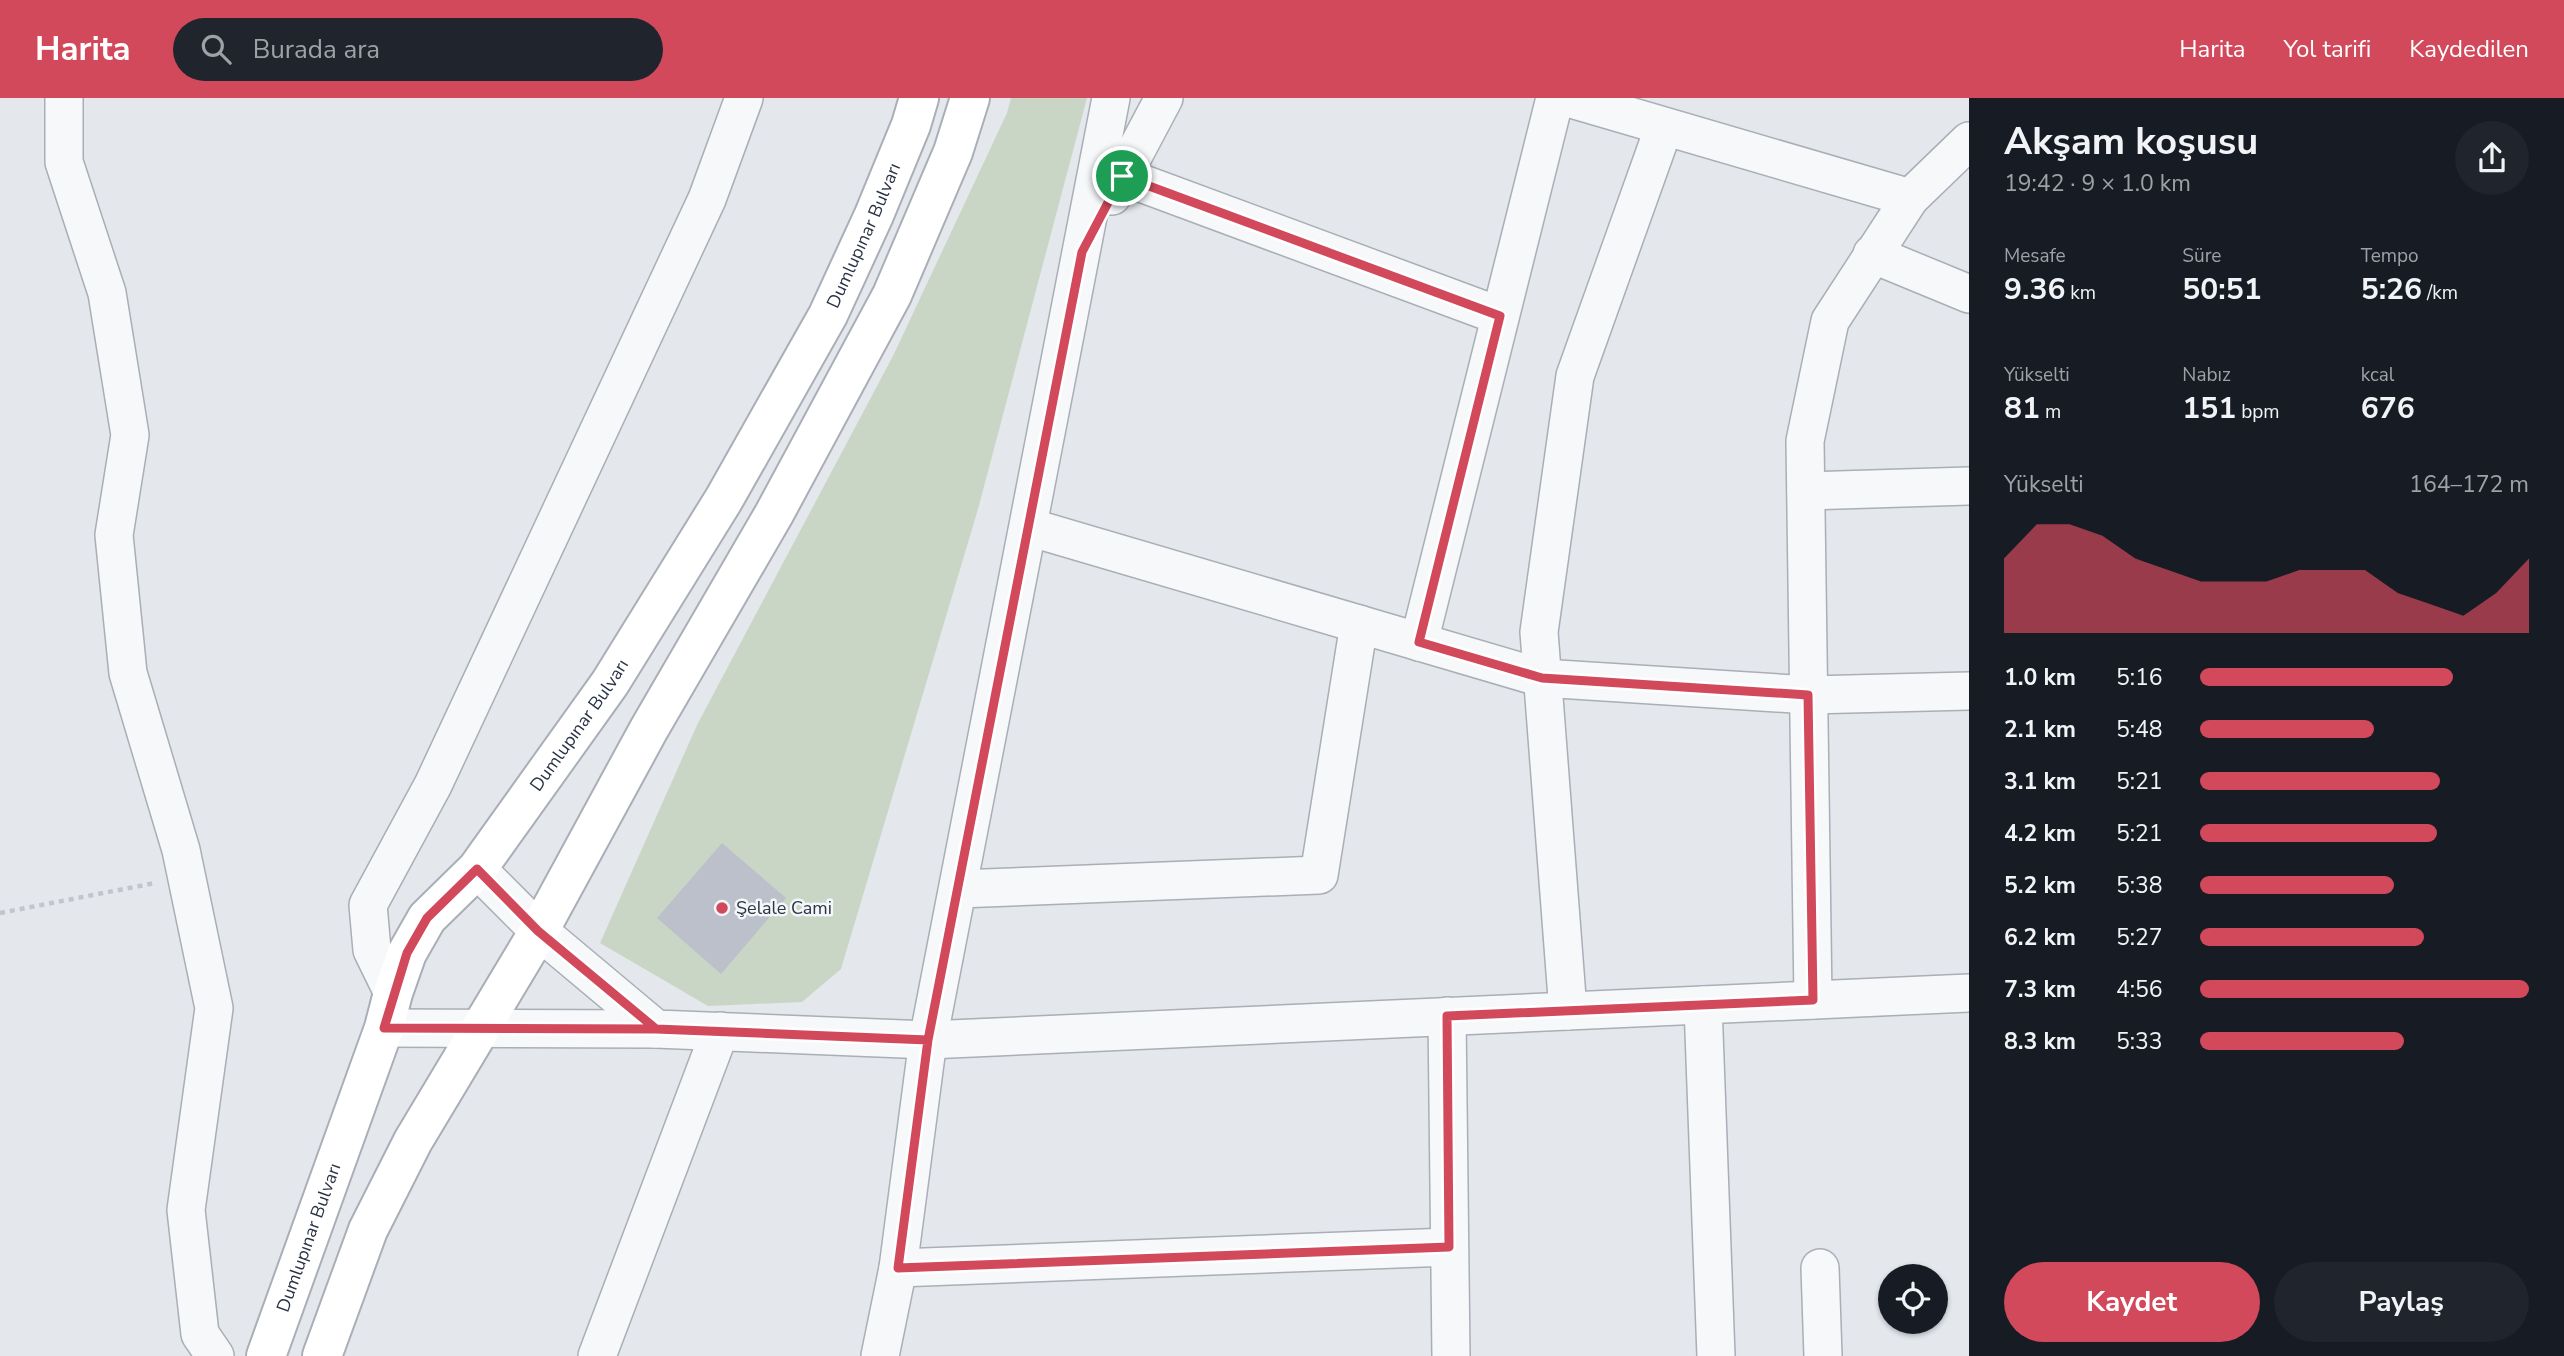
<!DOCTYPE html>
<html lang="tr">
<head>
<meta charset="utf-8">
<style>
  body { margin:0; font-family:"Nunito Sans",sans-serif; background:#20242c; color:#f1f3f6; height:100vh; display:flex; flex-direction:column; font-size:26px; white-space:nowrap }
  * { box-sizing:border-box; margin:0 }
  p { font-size:23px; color:#9ea1a6 }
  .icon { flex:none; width:38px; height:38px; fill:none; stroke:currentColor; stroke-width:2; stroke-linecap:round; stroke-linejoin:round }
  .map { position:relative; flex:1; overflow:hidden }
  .sheet { display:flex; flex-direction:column; background:#171b24; width:595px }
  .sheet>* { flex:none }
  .buttons { position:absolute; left:1878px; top:1166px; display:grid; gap:14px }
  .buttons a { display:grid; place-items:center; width:70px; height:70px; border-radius:50%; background:#171b24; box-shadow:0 2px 5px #0004; font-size:35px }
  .pin { position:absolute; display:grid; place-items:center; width:60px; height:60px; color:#fff; margin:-30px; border:4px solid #fff; border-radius:50%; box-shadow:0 2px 7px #0007 }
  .round { display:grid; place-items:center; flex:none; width:74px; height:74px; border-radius:37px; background:#20242c }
  .overview { display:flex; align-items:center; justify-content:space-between; height:119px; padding:0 35px }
  h1 { font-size:38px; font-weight:700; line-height:52px }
  .metrics { display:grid; grid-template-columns:repeat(3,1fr); gap:10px; height:119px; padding:7px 35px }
  .metrics div { display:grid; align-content:center }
  .metrics b { font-size:30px; font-weight:700 }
  .metrics small { font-size:19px; font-weight:400 }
  .metrics p { font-size:19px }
  .chart { height:196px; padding:14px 35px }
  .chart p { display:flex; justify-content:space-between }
  .chart svg { width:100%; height:126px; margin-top:7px; fill:#d1495b; opacity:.7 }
  .cta { display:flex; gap:14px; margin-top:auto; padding:14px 35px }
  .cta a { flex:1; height:80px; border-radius:42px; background:#d1495b; color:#fff; font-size:28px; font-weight:700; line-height:80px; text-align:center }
  .cta a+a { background:#20242c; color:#f1f3f6 }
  ul { padding:0 35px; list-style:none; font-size:23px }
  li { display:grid; grid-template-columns:112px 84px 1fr; align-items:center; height:52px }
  li i { height:18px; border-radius:9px; background:#d1495b }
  header { display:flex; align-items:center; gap:42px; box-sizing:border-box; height:98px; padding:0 35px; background:#d1495b; color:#fff }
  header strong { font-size:33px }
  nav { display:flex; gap:38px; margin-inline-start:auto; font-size:24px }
  .search { width:490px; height:63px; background:#20242c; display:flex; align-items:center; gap:18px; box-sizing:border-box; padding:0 24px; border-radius:38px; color:#9ea1a6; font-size:26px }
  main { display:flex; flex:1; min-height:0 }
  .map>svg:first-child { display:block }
  .green { fill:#c9d6c5 }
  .building { fill:#bbc0ca }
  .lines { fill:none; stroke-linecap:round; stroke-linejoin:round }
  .minor-casing { stroke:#a9aeb7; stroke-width:40 }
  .secondary-casing { stroke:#a9aeb7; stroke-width:42 }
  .path { stroke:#c2c5cb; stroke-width:4.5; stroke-dasharray:5 5; stroke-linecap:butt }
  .minor { stroke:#f7f8fa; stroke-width:37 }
  .secondary { stroke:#fff; stroke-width:38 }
  .route-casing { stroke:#fff; stroke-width:14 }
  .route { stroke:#d1495b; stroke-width:9 }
  .poi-dot { fill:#d1495b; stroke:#f4f6f9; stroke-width:2.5 }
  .labels { text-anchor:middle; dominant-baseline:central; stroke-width:5; stroke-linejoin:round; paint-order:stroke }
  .street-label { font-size:18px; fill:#2b3445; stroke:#f4f6f9 }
  .poi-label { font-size:18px; fill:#2b3445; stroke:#f4f6f9; text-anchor:start }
</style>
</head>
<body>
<header>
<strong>Harita</strong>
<div class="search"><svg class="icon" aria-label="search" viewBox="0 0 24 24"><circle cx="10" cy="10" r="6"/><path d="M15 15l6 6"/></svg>Burada ara</div>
<nav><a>Harita</a><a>Yol tarifi</a><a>Kaydedilen</a></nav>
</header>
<main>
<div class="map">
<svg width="1969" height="1258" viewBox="0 0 1969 1258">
  <rect width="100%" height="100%" fill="#e4e7ec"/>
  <polygon class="green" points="1011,0 1087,0 978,411 841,871 802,904 708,908 600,845 698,625 893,258 1007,15"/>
  <polygon class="building" points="722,745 786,800 721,876 657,820"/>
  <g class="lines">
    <defs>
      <g id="minor">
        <polyline points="64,0 64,64 107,195 130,337 114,437 128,575 181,752 214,910 186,1112 200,1236 215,1258"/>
        <polyline points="1568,0 1910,100"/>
        <polyline points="1122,78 1500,218"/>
        <polyline points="1112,98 1164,0"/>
        <polyline points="1872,156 1969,196"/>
        <polyline points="1806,393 1969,388"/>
        <polyline points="1029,429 1542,580 1809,597 1969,593"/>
        <polyline points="1419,544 1555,0"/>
        <polyline points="477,771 539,833 656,931 928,942 1969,895"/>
        <polyline points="958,791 1319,777 1359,526"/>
        <polyline points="393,895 372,852 368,807 433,687 707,101 744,0"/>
        <polyline points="1813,902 1805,343 1830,223 1910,100 1969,43"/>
        <polyline points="1703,907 1716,1258"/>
        <polyline points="1568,913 1539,534 1575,278 1664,29"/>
        <polyline points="1447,918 1451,1258"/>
        <polyline points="384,930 656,931"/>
        <polyline points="898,1170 1449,1149"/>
        <polyline points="1820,1170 1823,1258"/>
        <polyline points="597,1258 720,933"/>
        <polyline points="880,1258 898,1170 928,942 1111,0"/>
      </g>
      <g id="secondary">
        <path id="s1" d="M266,1258L384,930L393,895L407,855L427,820L477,771L610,585L724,401L828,217L874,117L911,27L919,0"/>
        <polyline points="322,1258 368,1132 413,1043 539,833 649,631 774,416 892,197 953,54 970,0"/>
      </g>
    </defs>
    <use href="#minor" class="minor-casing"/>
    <use href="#secondary" class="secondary-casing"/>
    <polyline class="path" points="0,815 155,785"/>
    <use href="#minor" class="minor"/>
    <use href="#secondary" class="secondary"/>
  </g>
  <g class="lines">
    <defs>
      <polyline id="route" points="1122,78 1082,154 928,942 656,931 384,930 407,855 427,820 477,771 538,833 656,931 928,942 898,1170 1449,1149 1447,918 1813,902 1808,597 1542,580 1419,544 1500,218 1122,78"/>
    </defs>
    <use href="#route" class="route-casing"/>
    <use href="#route" class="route"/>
  </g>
  <circle class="poi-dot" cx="722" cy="810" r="7"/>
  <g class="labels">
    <g class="street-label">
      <text stroke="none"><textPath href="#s1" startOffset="1281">Dumlupınar Bulvarı</textPath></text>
      <text stroke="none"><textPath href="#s1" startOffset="714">Dumlupınar Bulvarı</textPath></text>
      <text stroke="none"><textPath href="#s1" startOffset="126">Dumlupınar Bulvarı</textPath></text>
    </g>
    <g class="poi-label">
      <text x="736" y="810">Şelale Cami</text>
    </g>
  </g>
</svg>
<div class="buttons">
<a><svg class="icon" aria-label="locate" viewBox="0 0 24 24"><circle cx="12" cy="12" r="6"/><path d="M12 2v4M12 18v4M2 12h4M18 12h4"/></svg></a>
</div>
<div class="pin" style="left:1122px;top:78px;background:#1e9e55"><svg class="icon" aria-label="arrive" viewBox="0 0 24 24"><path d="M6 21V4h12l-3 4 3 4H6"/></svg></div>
</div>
<section class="sheet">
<div class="overview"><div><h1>Akşam koşusu</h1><p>19:42 · 9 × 1.0 km</p></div><a class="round"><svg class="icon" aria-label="share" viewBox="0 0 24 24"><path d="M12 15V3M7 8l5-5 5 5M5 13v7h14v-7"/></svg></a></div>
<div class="metrics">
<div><p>Mesafe</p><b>9.36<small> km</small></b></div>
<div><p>Süre</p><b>50:51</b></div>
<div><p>Tempo</p><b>5:26<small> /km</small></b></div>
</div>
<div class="metrics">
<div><p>Yükselti</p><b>81<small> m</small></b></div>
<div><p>Nabız</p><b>151<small> bpm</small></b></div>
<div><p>kcal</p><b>676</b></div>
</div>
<div class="chart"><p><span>Yükselti</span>164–172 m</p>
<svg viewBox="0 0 160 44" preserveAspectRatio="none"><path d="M0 44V18L10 6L20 6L30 10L40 18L50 22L60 26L70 26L80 26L90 22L100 22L110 22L120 30L130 34L140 38L150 30L160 18V44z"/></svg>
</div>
<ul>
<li><b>1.0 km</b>5:16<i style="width:77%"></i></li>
<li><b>2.1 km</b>5:48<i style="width:53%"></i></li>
<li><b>3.1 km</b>5:21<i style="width:73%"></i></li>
<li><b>4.2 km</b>5:21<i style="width:72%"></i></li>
<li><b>5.2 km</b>5:38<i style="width:59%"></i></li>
<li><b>6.2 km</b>5:27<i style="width:68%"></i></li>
<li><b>7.3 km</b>4:56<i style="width:100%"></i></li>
<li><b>8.3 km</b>5:33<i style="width:62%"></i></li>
</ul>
<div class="cta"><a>Kaydet</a><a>Paylaş</a></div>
</section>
</main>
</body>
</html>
